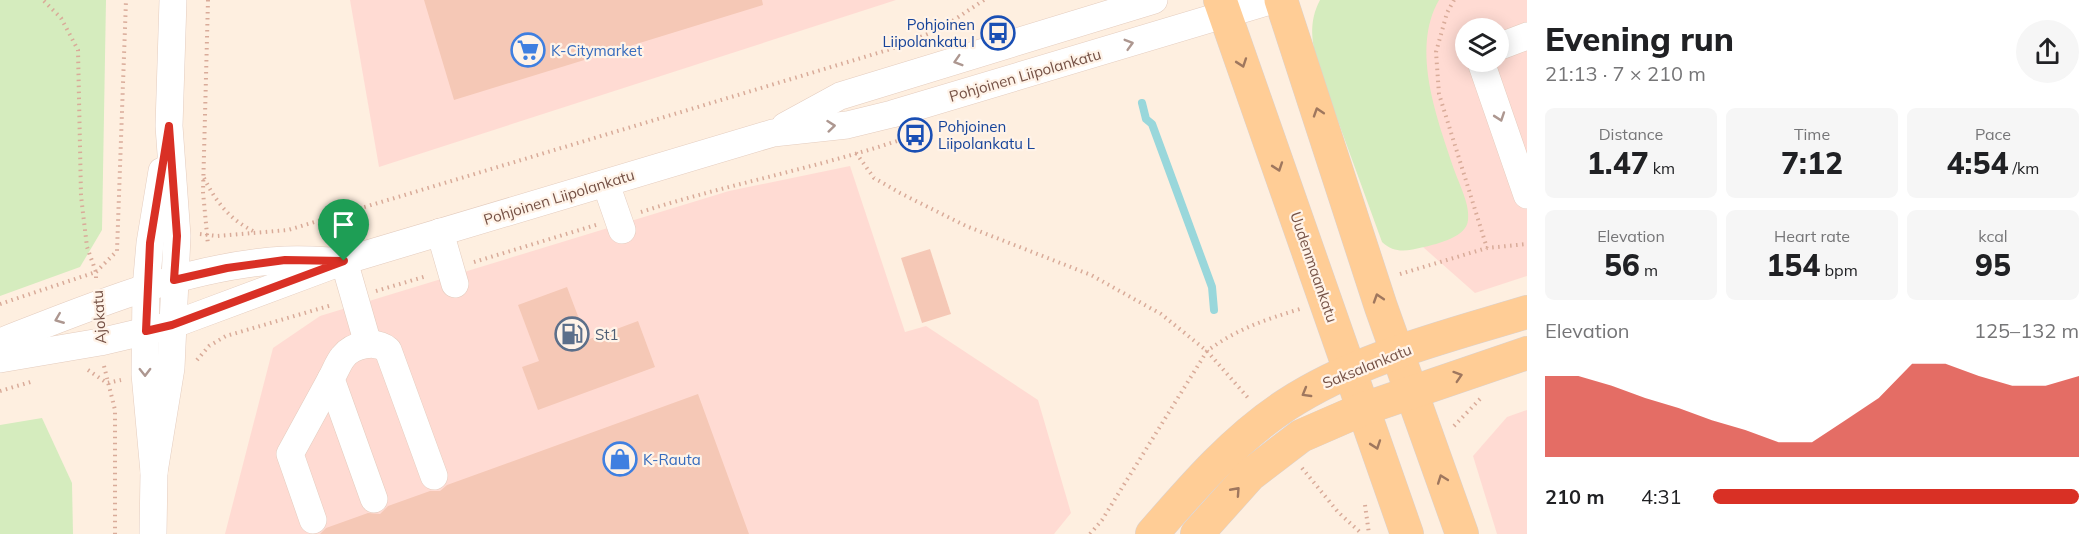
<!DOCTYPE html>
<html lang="en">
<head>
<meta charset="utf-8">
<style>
  body { margin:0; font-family:Mulish,sans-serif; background:#f6f6f6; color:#202124; height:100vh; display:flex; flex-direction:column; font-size:22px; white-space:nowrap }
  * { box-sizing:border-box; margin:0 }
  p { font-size:20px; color:#757577 }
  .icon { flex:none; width:33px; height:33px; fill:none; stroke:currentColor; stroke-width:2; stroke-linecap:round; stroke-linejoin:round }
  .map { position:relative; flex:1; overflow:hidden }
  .sheet { display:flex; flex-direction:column; background:#fff; width:570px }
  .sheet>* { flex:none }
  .controls { position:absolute; left:1455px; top:18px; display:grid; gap:12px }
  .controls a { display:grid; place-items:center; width:54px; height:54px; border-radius:50%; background:#fff; box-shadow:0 3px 15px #0003; font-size:30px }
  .pin { position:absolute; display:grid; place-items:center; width:51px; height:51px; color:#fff; margin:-62px -26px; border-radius:50% 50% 50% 0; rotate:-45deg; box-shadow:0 0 6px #0007 }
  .pin .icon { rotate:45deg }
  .round { display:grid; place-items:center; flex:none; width:63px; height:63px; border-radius:32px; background:#f6f6f6 }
  .summary { display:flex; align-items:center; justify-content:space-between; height:102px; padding:0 18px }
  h1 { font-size:33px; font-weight:800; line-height:45px }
  .figures { display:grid; grid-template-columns:repeat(3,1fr); gap:9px; height:102px; padding:6px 18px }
  .figures div { display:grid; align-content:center; border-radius:9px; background:#f6f6f6; text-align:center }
  .figures b { font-size:30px; font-weight:800 }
  .figures small { font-size:16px; font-weight:400 }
  .figures p { font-size:16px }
  .chart { height:168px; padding:12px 18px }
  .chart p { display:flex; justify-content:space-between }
  .chart svg { width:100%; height:108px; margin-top:6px; fill:#d93025; opacity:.7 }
  ul { padding:0 18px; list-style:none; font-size:20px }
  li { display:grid; grid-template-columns:96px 72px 1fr; align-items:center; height:45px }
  li i { height:15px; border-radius:8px; background:#d93025 }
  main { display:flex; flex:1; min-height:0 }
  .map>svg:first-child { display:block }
  .commercial { fill:#ffdbd3; fill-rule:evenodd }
  .green { fill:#d5ecbe }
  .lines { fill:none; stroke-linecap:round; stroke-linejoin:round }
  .stream { stroke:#99d7db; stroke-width:8 }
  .building { fill:#f5c8b6 }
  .minor-casing { stroke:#e4ccbe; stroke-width:28 }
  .major-casing { stroke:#dbd2cf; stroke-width:34 }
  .path { stroke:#d9ab99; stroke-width:4; stroke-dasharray:1.5 4.5; stroke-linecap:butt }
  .minor { stroke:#fff; stroke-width:27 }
  .major { stroke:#ffcd96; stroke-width:33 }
  .oneway { stroke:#ad9790 }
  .oneway2 { stroke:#9f775e }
  .route-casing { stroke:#fff; stroke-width:12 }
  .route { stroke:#d93025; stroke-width:8 }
  .labels { text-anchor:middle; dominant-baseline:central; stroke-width:4.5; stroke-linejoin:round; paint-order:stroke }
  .transit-label { font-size:15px; fill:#164399; stroke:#fff3e8; text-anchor:end }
  .shop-label { font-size:15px; fill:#366cbe; stroke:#fff3e8; text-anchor:start }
  .street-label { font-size:15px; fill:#765246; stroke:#fff3e8 }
  .service-label { font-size:15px; fill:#4e5e75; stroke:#fff3e8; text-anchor:start }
</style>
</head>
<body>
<main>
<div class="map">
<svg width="1527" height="534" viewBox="0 0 1527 534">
  <rect width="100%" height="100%" fill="#feefe0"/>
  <g class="commercial">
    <polygon points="350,0 896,0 379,167"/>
    <path d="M1426,0H1527V276L1475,293L1406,232ZM1466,28H1498V62H1466Z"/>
    <polygon points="850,166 905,332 926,326 1038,400 1071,513 1054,534 225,534 273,348 320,316 729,191"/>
    <polygon points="1527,410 1527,534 1497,534 1473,456 1507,417"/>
  </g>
  <g class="green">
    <polygon points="0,0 106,0 102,230 80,267 0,296"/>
    <path d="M1320,0H1439C1410,50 1438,121 1455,172C1460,186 1470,205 1468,220C1467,237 1437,244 1424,247C1407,251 1395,254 1382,242L1318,66C1312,42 1308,23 1320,0Z"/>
    <polygon points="42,418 72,483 73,534 0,534 0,425"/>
  </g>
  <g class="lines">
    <polyline class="stream" points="1142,103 1146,119 1152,124 1212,287 1214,310"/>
  </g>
  <g class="building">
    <polygon points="424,0 762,0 763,5 454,100"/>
    <polygon points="930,249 951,314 922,323 901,258"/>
    <polygon points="567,287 587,340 638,321 655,367 538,410 522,367 539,361 518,305"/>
    <polygon points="698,394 749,534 320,534 326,528 368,513 380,514 388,506 430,491 440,491 447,485"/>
  </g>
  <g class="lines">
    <defs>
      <g id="minor">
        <polyline points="1498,47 1527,36"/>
        <polyline points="1481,62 1527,195"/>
        <polyline points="785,126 840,96 1154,0"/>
        <polyline points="606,184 622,230"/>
        <polyline points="440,232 455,284"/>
        <polyline points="344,261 368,344"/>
        <path d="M0,342C89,307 189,265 285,260C300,259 316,260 331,261"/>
        <polyline points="0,359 100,342 172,325 344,261 773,133 847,125 892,114 1273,0"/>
        <polyline points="154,472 171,368 177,236 169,126 173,0"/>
        <path d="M374,499L331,379C335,372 338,363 343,357C353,344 376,340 388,350L434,476"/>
        <polyline points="313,520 290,454 331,379"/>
        <polyline points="153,534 154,472 145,374 146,288 150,243 162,171"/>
      </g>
      <g id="major">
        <polyline points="1220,0 1407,534"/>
        <polyline points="1281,0 1381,307 1462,534"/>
        <path d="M1152,534C1192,488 1234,439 1286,405C1358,358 1445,337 1527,312"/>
        <polyline points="1197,534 1250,475 1301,436 1363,409 1527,353"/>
      </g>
    </defs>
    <use href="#minor" class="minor-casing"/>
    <use href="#major" class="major-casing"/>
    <g class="path">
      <polyline points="208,0 203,192 208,245"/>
      <polyline points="1454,0 1447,13 1436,52 1439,94 1487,248"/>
      <polyline points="856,153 874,178 900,193 966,226 1091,275 1161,314 1207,351 1249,399"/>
      <path d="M204,178C216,202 230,220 255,232"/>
      <path d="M641,212C725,185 812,169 897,141"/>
      <polyline points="200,234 217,236 288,230 891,49 942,28 984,0"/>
      <polyline points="474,262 596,225"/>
      <polyline points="1400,274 1487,248 1527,244"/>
      <polyline points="96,278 96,272 117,251 126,0"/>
      <polyline points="376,291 427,276"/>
      <polyline points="0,304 96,272 87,247 81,196 78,50 61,18 43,0"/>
      <polyline points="197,360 209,346 226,336 332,305"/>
      <polyline points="104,366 115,410 115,534"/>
      <polyline points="88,370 107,383 121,380"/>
      <polyline points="0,391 34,381"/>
      <polyline points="1454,426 1480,399"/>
      <polyline points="1302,468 1338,512 1362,534"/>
      <polyline points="1365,505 1369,534"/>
      <path d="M1090,534L1102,520L1207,351C1237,329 1264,320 1300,309"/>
    </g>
    <use href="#minor" class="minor"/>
    <use href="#major" class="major"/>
  </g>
  <defs><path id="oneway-chevron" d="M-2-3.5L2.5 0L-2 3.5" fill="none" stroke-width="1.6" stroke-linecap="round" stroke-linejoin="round" transform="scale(1.5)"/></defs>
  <g class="oneway">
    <use href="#oneway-chevron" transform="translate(1129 44) rotate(-16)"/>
    <use href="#oneway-chevron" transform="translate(958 61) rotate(163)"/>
    <use href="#oneway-chevron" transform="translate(1500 117) rotate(71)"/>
    <use href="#oneway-chevron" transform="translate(831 126) rotate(-6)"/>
    <use href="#oneway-chevron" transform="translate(59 319) rotate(158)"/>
    <use href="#oneway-chevron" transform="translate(145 372) rotate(89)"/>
  </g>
  <g class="oneway2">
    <use href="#oneway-chevron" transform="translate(1242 63) rotate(71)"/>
    <use href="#oneway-chevron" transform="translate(1318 112) rotate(-108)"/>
    <use href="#oneway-chevron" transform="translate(1278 167) rotate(71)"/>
    <use href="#oneway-chevron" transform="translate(1378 298) rotate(-108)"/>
    <use href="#oneway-chevron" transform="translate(1458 376) rotate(-18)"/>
    <use href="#oneway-chevron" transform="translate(1306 393) rotate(150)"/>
    <use href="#oneway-chevron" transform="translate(1376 445) rotate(71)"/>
    <use href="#oneway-chevron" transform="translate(1442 479) rotate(-110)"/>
    <use href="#oneway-chevron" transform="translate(1236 491) rotate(-48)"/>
  </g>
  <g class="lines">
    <defs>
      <polygon id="route" points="169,126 177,236 174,280 227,268 285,260 344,261 172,325 146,331 150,243"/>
    </defs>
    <use href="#route" class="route-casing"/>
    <use href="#route" class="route"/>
  </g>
  <defs>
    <symbol id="bus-ring" viewBox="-11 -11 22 22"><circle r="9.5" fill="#fff3e8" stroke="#1a4fb4" stroke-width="1.5"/><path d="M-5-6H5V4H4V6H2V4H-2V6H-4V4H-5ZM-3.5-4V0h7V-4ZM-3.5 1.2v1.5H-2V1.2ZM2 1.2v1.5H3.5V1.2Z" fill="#1a4fb4"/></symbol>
    <symbol id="supermarket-ring" viewBox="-11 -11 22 22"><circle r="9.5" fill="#fff3e8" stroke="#3f7fe0" stroke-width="1.5"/><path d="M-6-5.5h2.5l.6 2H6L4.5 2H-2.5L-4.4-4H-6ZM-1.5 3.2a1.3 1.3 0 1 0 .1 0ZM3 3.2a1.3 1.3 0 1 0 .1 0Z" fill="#3f7fe0"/></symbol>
    <symbol id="fuel-ring" viewBox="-11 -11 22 22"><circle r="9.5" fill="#fff3e8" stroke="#5c6f8a" stroke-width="1.5"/><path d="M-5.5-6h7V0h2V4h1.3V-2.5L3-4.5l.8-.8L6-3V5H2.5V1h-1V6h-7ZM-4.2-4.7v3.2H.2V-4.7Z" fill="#5c6f8a"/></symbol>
    <symbol id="shop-ring" viewBox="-11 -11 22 22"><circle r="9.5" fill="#fff3e8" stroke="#3f7fe0" stroke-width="1.5"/><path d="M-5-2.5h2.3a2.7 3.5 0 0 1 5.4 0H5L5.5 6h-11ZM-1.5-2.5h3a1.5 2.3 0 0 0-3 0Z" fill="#3f7fe0"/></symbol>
  </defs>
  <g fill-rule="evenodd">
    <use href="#bus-ring" x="979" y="14" width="38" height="38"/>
    <use href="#supermarket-ring" x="509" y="31" width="38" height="38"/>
    <use href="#bus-ring" x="896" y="116" width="38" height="38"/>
    <use href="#fuel-ring" x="553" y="315" width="38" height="38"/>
    <use href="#shop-ring" x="601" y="440" width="38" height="38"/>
  </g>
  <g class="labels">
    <g class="transit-label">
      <text x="975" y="24">Pohjoinen<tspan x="975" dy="17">Liipolankatu I</tspan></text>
      <text x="938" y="126" text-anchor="start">Pohjoinen<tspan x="938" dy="17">Liipolankatu L</tspan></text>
    </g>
    <g class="shop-label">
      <text x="551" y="50">K-Citymarket</text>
      <text x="643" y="459">K-Rauta</text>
    </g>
    <g class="street-label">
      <text transform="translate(1025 75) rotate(-16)">Pohjoinen Liipolankatu</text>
      <text transform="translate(559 197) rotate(-17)">Pohjoinen Liipolankatu</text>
      <text transform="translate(1314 267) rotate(71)">Uudenmaankatu</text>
      <text transform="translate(99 317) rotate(-94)">Ajokatu</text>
      <text transform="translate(1367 366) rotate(-22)">Saksalankatu</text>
    </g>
    <g class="service-label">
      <text x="595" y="334">St1</text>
    </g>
  </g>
</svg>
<div class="controls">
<a><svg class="icon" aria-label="layers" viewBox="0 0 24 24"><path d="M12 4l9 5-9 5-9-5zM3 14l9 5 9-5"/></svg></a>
</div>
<div class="pin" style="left:344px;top:261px;background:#1e9e55"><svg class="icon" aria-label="arrive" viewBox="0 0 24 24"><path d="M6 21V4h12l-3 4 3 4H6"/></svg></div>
</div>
<section class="sheet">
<div class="summary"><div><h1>Evening run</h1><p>21:13 · 7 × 210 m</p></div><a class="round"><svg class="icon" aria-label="share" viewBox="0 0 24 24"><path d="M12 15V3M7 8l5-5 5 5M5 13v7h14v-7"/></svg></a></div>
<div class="figures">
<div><p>Distance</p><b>1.47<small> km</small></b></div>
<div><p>Time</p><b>7:12</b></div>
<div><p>Pace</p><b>4:54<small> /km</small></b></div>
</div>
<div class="figures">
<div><p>Elevation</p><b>56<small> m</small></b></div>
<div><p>Heart rate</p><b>154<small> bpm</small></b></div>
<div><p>kcal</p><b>95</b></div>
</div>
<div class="chart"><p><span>Elevation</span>125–132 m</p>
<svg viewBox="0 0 160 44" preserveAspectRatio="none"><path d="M0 44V11L10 11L20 15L30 20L40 24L50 29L60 33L70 38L80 38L90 29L100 20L110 6L120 6L130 11L140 15L150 15L160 11V44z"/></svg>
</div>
<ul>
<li><b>210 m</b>4:31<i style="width:100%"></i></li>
</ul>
</section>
</main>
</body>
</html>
